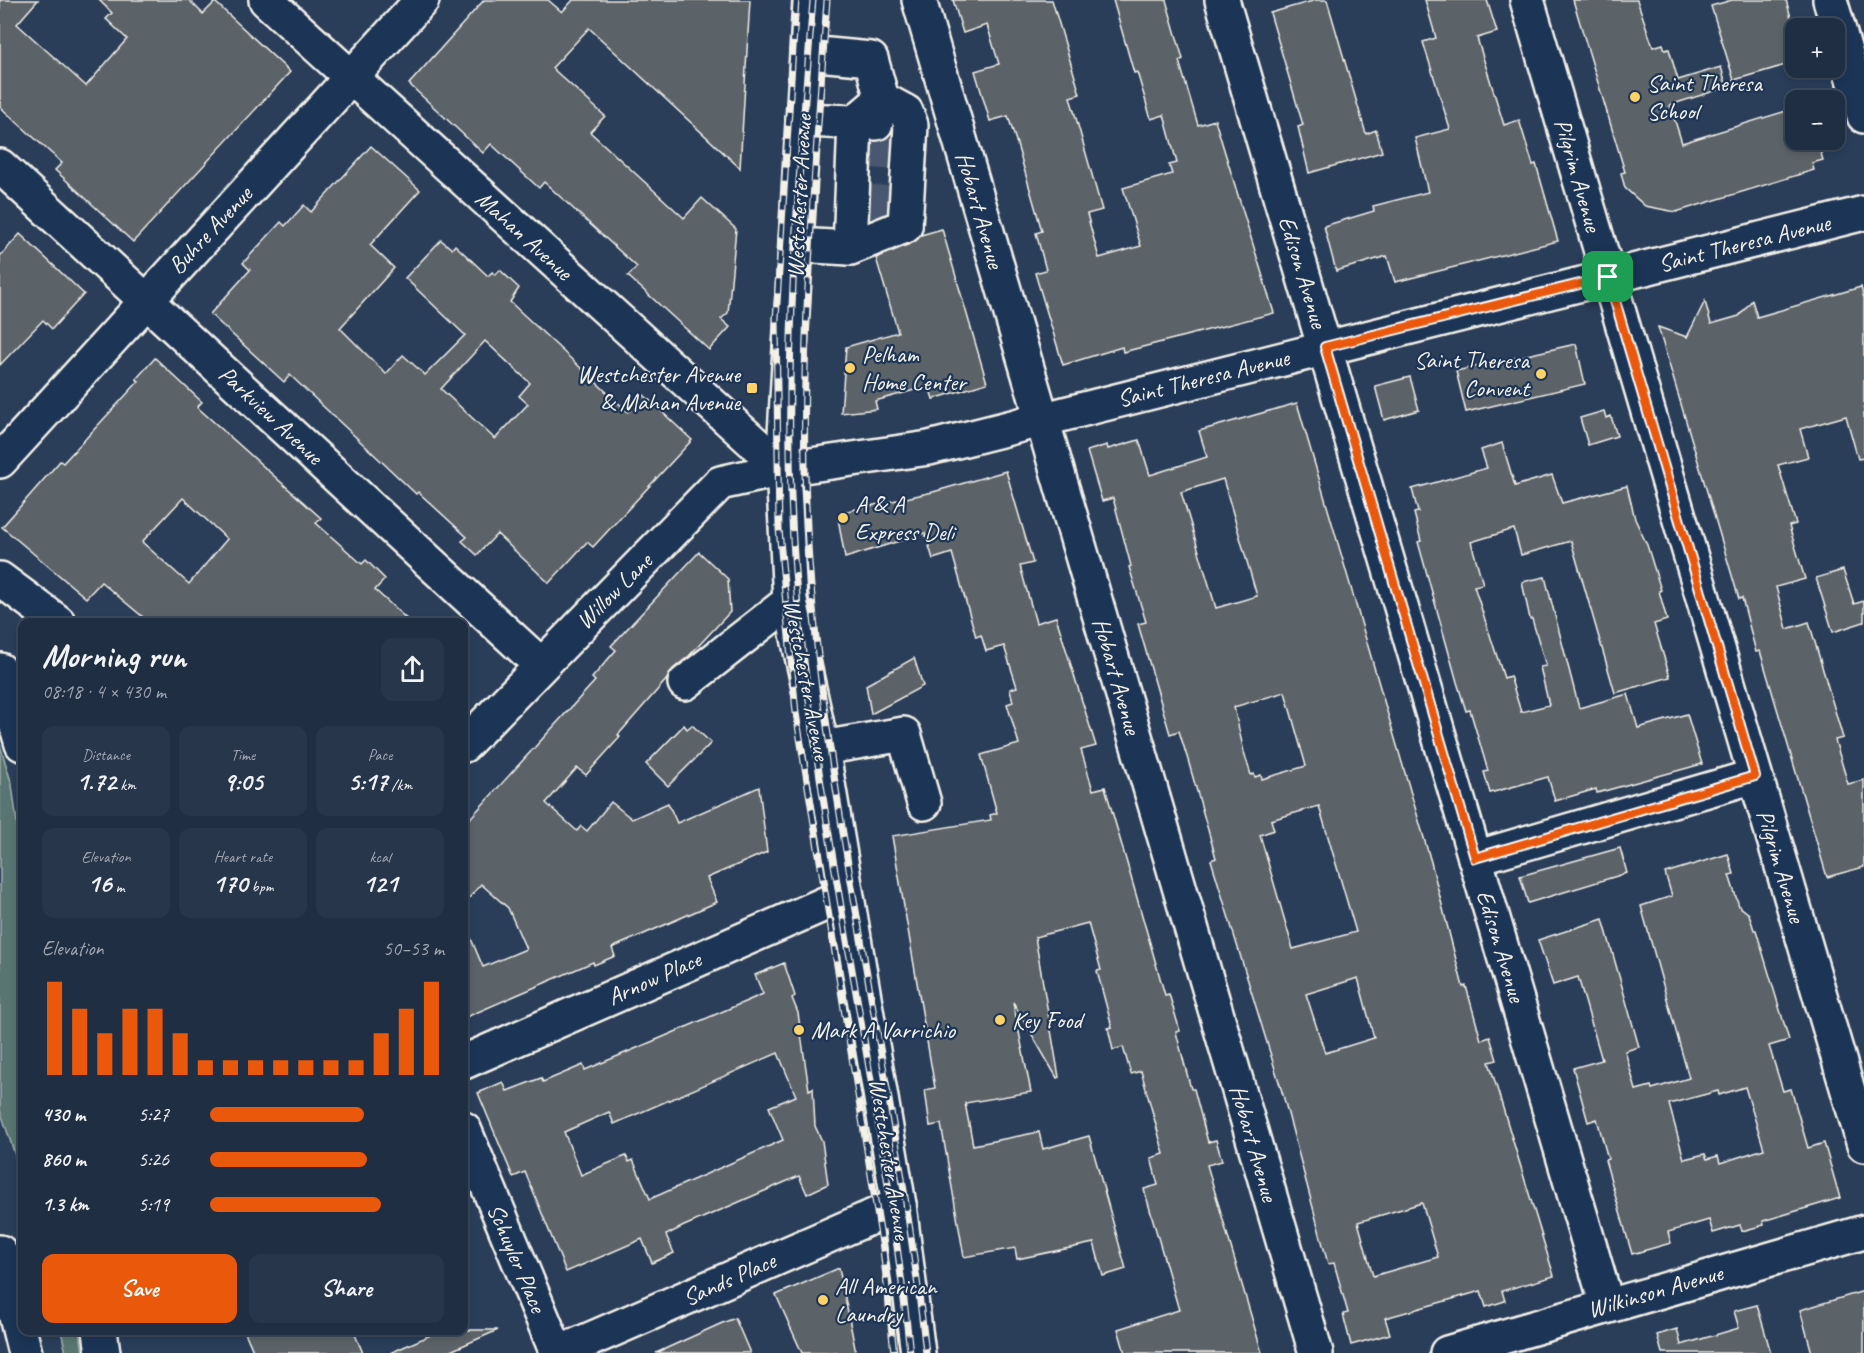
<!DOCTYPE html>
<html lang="en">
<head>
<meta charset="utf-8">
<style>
  body { margin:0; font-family:Caveat,sans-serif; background:#28364b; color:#f1f3f6; height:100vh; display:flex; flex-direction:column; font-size:22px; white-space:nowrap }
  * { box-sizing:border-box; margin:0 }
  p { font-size:20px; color:#a2a8b2 }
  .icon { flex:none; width:33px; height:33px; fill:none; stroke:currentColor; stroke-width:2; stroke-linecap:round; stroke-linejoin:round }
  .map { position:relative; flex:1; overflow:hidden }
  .sheet { position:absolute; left:18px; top:618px; width:450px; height:717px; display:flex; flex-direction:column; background:#202e44; border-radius:12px; box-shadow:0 3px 9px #0003,0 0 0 2px #3d4a5d }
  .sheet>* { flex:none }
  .tools { position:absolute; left:1785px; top:18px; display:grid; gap:12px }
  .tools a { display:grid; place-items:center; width:60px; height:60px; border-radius:12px; background:#202e44; box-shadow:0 3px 9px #0003,0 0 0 2px #3d4a5d; font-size:30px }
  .pin { position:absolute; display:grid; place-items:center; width:51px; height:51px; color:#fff; margin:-26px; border-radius:12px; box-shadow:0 3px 9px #0006 }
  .round { display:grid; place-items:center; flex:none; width:63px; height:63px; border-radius:12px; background:#28364b }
  .headline { display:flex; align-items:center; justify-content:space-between; height:102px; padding:0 24px }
  h1 { font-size:33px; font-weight:600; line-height:45px }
  .stats { display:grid; grid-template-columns:repeat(3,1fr); gap:9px; height:102px; padding:6px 24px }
  .stats div { display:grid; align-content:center; border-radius:12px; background:#28364b; text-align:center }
  .stats b { font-size:26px; font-weight:600 }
  .stats small { font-size:16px; font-weight:400 }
  .stats p { font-size:16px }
  .chart { height:168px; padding:12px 24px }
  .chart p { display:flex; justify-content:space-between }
  .chart svg { width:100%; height:108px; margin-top:6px; stroke:#ea580c; stroke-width:6 }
  .primary-button { display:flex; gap:12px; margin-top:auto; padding:12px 24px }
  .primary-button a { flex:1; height:69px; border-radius:12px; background:#ea580c; color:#fff; font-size:24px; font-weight:600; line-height:69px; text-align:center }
  .primary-button a+a { background:#28364b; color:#f1f3f6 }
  ul { padding:0 24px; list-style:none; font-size:20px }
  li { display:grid; grid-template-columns:96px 72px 1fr; align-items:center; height:45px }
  li i { height:15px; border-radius:8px; background:#ea580c }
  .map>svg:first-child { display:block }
  .green { fill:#587572; stroke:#a6b3ad; stroke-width:1.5 }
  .building { fill:#5c6368; stroke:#f4f1e8; stroke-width:1.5; fill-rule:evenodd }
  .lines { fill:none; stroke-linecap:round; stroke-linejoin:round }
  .minor-tunnel { stroke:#48596f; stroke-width:33; stroke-dasharray:33 16; stroke-linecap:butt }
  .minor-casing { stroke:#f4f1e8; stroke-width:38 }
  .major-casing { stroke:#f4f1e8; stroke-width:38 }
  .highway-casing { stroke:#f4f1e8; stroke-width:38 }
  .minor { stroke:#1d3557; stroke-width:33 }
  .major { stroke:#1d3557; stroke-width:33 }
  .highway { stroke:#1d3557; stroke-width:33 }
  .rail-casing { stroke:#f4f1e8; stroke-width:7 }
  .rail { stroke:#1d3557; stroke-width:4.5; stroke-dasharray:14; stroke-linecap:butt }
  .route-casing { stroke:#fff; stroke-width:12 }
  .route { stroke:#ea580c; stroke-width:8 }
  .poi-dot { fill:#ffd166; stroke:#1d3557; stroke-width:2 }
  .labels { text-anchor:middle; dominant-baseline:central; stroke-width:4.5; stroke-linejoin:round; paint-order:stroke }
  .poi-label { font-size:24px; fill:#f4f1e8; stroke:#1d3557; text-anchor:start }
  .street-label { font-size:24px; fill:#f4f1e8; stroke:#1d3557 }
</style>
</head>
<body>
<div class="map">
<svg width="1864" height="1353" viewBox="0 0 1864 1353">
  <rect width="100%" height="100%" fill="#2a3e5a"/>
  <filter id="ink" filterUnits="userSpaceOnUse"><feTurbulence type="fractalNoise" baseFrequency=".0167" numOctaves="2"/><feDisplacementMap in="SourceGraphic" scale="12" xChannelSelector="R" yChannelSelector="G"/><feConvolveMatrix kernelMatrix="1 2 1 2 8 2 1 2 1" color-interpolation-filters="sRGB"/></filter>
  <g filter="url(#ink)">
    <g class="green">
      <polygon points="0,745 12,785 22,860 22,1176 0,1110"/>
      <polygon points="61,1331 80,1331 83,1353 66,1353"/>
    </g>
    <g class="building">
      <polygon points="0,0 38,0 17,24 86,86 127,39 106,19 112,13 99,0 189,0 203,14 215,2 290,72 133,242 55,170 62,163 0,107"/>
      <polygon points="484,0 548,0 562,12 573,0 750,0 740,168 589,28 552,68 605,116 590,132 684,218 702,198 736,229 728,313 721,319 730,327 709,350 628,276 637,267 544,182 539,188 491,144 483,153 409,84"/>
      <polygon points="953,0 1052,0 1080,94 1070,97 1102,210 1087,214 1099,258 1141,246 1123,188 1172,174 1169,165 1177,163 1164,115 1151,119 1137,72 1134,73 1113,0 1166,0 1183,59 1179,61 1198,125 1215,120 1274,313 1123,352 1122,347 1063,365 1035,273 1046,270 1036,233 1042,231 1016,141 1008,116 990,121 975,71 999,64 987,25 963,33"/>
      <polygon points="1316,0 1327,0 1366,134 1376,130 1382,152 1309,173 1298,127 1303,125 1270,13"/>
      <polygon points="1425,0 1487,0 1497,32 1477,38 1504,125 1519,120 1533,165 1536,164 1558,241 1395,282 1387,256 1336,271 1324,226 1374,211 1373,206 1428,192 1415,138 1450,129 1423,42 1436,38"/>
      <polygon points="1573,0 1637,0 1653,47 1663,44 1665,50 1669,49 1678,80 1721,67 1727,87 1670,105 1682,143 1796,108 1796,140 1817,140 1823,160 1812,163 1814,170 1676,212 1645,206 1625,188 1621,173 1625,172"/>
      <polygon points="1732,0 1786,0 1796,35 1796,62 1734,80 1711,6"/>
      <path d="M371,146L420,190L370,245L394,268L340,328L386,374L403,355L425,375L465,335L405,278L441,240L452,249L455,245L488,276L492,272L495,275L500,270L519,288L510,302L628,412L644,395L692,440L593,547L587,542L549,583L497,534L477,555L462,541L467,537L418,492L416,494L290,375L284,382L210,314L250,270L243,263L281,222L285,226L304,205L311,212ZM485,341L530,383L519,396L528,404L495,439L441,389Z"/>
      <polygon points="942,229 987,383 933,399 929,386 875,401 877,409 841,413 846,347 898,332 876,258 912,243 921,235"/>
      <polygon points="20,234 84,294 52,329 43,320 0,365 0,256"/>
      <polygon points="1861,287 1864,298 1864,458 1858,459 1846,416 1800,429 1808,457 1778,465 1796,524 1789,526 1805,579 1776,587 1787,629 1809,622 1843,738 1835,740 1848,784 1864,780 1864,867 1827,877 1760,651 1756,652 1742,598 1739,599 1658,327 1687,337 1705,301 1711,324 1739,316 1752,300 1757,317"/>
      <polygon points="1576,344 1585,384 1466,412 1456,371"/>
      <path d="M155,358L202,402L197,407L321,518L316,523L362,564L366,560L385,579L375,590L410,622H149L101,582L86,598L2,527L60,461L63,463L139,381L136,379ZM183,498L227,539L189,584L142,542Z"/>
      <polygon points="1410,377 1419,410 1384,420 1375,386"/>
      <path d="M1297,403L1431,862L1463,987L1466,986L1481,1040L1490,1037L1497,1060L1489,1062L1554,1276L1502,1291L1505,1301L1486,1307L1481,1291L1385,1318L1390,1334L1351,1345L1343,1314L1348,1313L1334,1263L1328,1264L1283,1095L1211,860L1216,858L1188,760L1179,731L1170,734L1138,624L1146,622L1129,567L1131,566L1113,498L1102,501L1087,451L1107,445L1108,449L1139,440L1150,475L1207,457L1199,431ZM1223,479L1257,596L1216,608L1181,492ZM1285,692L1306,766L1262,779L1261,775L1255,777L1254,774L1251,775L1244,752L1234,707ZM1319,806L1356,932L1293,949L1260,835L1274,830L1271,820ZM1358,978L1374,1038L1325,1053L1306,994ZM1422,1203L1438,1257L1373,1276L1358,1222Z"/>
      <polygon points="1604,411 1606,418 1611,416 1617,436 1588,445 1580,418"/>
      <polygon points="1502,443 1515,486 1552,475 1562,503 1627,486 1635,519 1647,545 1661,590 1659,591 1667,620 1654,624 1670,677 1615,693 1571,541 1521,555 1514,529 1471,542 1483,584 1474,586 1504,678 1510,676 1521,712 1549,705 1540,667 1546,666 1532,619 1530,619 1522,582 1545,577 1579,708 1628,694 1638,728 1687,714 1702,764 1597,793 1596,789 1555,801 1548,777 1490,793 1484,772 1488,771 1470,710 1466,711 1457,682 1418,542 1421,541 1414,513 1418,512 1412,489 1487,468 1481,450"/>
      <polygon points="1006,471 1033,563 1020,566 1036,623 1056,617 1096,746 1081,750 1093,790 1105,787 1165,995 1169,994 1180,1031 1176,1032 1191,1089 1194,1089 1208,1142 1216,1140 1222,1161 1207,1165 1262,1353 1125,1353 1118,1329 1179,1310 1144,1189 1158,1185 1151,1158 1164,1154 1141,1071 1131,1074 1123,1047 1113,1050 1108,1028 1112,1027 1097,971 1101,970 1088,923 1035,937 1059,1077 1057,1078 1013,1002 1031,1092 965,1103 973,1145 1039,1132 1043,1149 1089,1136 1126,1269 1103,1276 1094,1243 1017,1259 1015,1248 964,1257 941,1124 930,1126 925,1090 935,1088 892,836 991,820 990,815 997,813 981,755 1019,744 1007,704 1013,702 1010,689 1017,687 1004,646 986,651 981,635 976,637 952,553 933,559 925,533 845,558 838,518 843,512 933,492"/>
      <polygon points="699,552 728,579 730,612 689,656 673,669 667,679 618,735 620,737 586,775 577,768 546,803 577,831 581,826 587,831 611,802 632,819 668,803 677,823 759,787 767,852 707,878 717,902 612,948 615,956 594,965 593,962 464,1018 464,922 483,967 526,949 508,908 481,884 464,904 464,825 595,681 592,678 616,650 611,646"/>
      <polygon points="1843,570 1854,604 1864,601 1864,622 1833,632 1816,578"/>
      <polygon points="914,658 923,686 871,714 866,685"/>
      <polygon points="684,725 687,729 692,725 711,743 668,786 646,764"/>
      <polygon points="1620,848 1627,873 1528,903 1520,876"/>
      <path d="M1728,854L1734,874L1729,875L1739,906L1749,914L1754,930H1756L1789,1040L1769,1046L1783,1091L1791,1089L1808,1148L1824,1143L1840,1198L1763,1221L1764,1225L1742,1231L1740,1225L1713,1233L1709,1220L1668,1232L1671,1243L1632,1254L1605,1160L1608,1159L1597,1119L1588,1122L1573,1068L1602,1060L1578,977L1553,985L1538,940L1603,919L1639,1047L1625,1051L1636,1090L1651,1086L1652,1089L1689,1078L1641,906L1672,896L1665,873ZM1745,1087L1764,1149L1720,1163L1718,1156L1707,1159L1705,1154L1684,1159L1669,1104L1718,1091L1719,1095Z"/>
      <path d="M784,963L795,996L792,998L798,1013L809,1090L813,1088L815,1126L822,1141L828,1184L807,1194L799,1176L684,1226L666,1235L674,1253L652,1263L642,1239L566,1272L525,1172L513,1177L478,1093L503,1082L507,1091L541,1078L543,1082L583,1065L585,1070L670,1034L763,994L755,975ZM778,1053L796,1096L769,1107L783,1140L650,1199L633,1160L629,1162L626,1156L581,1175L564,1132L609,1112L614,1124Z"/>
      <polygon points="839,1268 856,1353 802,1353 776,1295"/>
      <polygon points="1864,1291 1864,1353 1812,1353 1800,1310"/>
      <polygon points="1757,1305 1771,1353 1662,1353 1657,1335 1677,1329 1681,1345 1739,1328 1734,1311"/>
      <polygon points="735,1318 750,1353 656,1353 720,1324"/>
      <polygon points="244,1330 353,1330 363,1353 254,1353"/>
      <polygon points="442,1330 498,1330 446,1353 390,1353"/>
    </g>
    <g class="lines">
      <g class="minor-tunnel">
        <polyline points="867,151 902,154"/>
        <polyline points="864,201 899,203"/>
      </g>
      <defs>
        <g id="minor">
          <polyline points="266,0 783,469"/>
          <polyline points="919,0 1316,1353"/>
          <polyline points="1222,0 1607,1305"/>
          <polyline points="1527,0 1864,1145"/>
          <polyline points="1830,0 1864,116"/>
          <polyline points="807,53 871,59 882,99 906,112 911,125 905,226"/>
          <polyline points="803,120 876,123"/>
          <polyline points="0,166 541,665"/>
          <polyline points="796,245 850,248 855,122 882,99"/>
          <polyline points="850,248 905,226"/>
          <polyline points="0,461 422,0"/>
          <polyline points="0,579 58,622"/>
          <polyline points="685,683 790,601"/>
          <polyline points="464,745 720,483 783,469 929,448 1864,213"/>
          <polyline points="822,748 904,734 924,803"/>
          <polyline points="1475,858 1755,776"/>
          <polyline points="464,1062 845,895"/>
          <polyline points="464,1129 557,1353"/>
          <polyline points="559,1353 899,1205"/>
          <polyline points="1447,1353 1864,1232"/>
        </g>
        <g id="major">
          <polyline points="810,0 783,469 790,601 822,748 899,1205 918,1353"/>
          <polyline points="0,670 22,744"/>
          <polyline points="100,1330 103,1353"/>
        </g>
        <polyline id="highway" points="0,1252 25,1353"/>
      </defs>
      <use href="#minor" class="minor-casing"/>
      <use href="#major" class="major-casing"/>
      <use href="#highway" class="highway-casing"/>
      <use href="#minor" class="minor"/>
      <use href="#major" class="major"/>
      <use href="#highway" class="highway"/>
      <defs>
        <g id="rail">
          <polyline points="796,0 776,319 779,529 796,713 883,1249 894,1353"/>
          <path d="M813,0C796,211 777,424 801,636C828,876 885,1112 910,1353"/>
          <path d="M827,0C814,187 796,373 809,561C829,827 897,1088 926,1353"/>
        </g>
      </defs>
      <use href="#rail" class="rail-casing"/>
      <use href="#rail" class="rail"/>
    </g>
  </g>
  <g class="lines" filter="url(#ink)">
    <defs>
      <polygon id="route" points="1608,277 1755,776 1475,858 1325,347"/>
    </defs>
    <use href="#route" class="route-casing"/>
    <use href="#route" class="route"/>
  </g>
  <g class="poi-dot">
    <circle cx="1635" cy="97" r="6"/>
    <circle cx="850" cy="368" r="6"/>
    <circle cx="1541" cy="374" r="6"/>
    <rect x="746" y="382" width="12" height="12" rx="3"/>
    <circle cx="843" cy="518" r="6"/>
    <circle cx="1000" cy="1020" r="6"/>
    <circle cx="799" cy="1030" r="6"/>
    <circle cx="823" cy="1300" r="6"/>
  </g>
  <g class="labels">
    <g class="poi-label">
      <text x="1647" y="83">Saint Theresa<tspan x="1647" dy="28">School</tspan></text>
      <text x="862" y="354">Pelham<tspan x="862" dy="28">Home Center</tspan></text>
      <text x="1529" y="360" text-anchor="end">Saint Theresa<tspan x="1529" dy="28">Convent</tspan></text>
      <text x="740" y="374" text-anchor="end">Westchester Avenue<tspan x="740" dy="28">&amp; Mahan Avenue</tspan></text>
      <text x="855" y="504">A &amp; A<tspan x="855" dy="28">Express Deli</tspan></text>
      <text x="1012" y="1020">Key Food</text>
      <text x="811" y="1030">Mark A Varrichio</text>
      <text x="835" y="1286">All American<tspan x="835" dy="28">Laundry</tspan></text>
    </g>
    <g class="street-label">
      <text transform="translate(1578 175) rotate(74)">Pilgrim Avenue</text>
      <text transform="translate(799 196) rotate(-87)">Westchester Avenue</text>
      <text transform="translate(980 210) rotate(74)">Hobart Avenue</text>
      <text transform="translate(210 230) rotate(-47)">Buhre Avenue</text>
      <text transform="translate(524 235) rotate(42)">Mahan Avenue</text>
      <text transform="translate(1744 243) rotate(-14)">Saint Theresa Avenue</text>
      <text transform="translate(1303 272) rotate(73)">Edison Avenue</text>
      <text transform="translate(1203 378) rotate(-14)">Saint Theresa Avenue</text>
      <text transform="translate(271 415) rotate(43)">Parkview Avenue</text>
      <text transform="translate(614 591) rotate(-45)">Willow Lane</text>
      <text transform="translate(1117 676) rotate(74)">Hobart Avenue</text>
      <text transform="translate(807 680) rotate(79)">Westchester Avenue</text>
      <text transform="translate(1781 866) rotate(73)">Pilgrim Avenue</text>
      <text transform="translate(1501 946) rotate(73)">Edison Avenue</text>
      <text transform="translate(654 978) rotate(-24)">Arnow Place</text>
      <text transform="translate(1254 1143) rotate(74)">Hobart Avenue</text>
      <text transform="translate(890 1159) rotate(81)">Westchester Avenue</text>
      <text transform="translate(517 1258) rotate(67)">Schuyler Place</text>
      <text transform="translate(729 1279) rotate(-24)">Sands Place</text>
      <text transform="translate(1655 1291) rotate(-16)">Wilkinson Avenue</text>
    </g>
  </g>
</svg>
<div class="tools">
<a>+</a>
<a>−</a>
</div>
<div class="pin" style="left:1608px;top:277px;background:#1e9e55"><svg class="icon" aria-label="arrive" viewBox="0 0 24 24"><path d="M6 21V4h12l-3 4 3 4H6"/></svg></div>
<section class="sheet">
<div class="headline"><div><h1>Morning run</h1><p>08:18 · 4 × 430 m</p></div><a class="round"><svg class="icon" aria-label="share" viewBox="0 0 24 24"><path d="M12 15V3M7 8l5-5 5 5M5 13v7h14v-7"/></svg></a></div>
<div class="stats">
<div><p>Distance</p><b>1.72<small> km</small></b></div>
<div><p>Time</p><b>9:05</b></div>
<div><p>Pace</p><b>5:17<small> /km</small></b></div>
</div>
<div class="stats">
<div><p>Elevation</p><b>16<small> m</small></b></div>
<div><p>Heart rate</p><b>170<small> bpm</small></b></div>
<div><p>kcal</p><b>121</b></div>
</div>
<div class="chart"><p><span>Elevation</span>50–53 m</p>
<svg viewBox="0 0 160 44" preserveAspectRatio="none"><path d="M5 44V6M15 44V17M25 44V27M35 44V17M45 44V17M55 44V27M65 44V38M75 44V38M85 44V38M95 44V38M105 44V38M115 44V38M125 44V38M135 44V27M145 44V17M155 44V6"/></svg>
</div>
<ul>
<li><b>430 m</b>5:27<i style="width:66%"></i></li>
<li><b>860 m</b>5:26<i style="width:67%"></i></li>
<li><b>1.3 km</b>5:19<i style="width:73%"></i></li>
</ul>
<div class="primary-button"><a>Save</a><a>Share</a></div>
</section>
</div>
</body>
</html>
